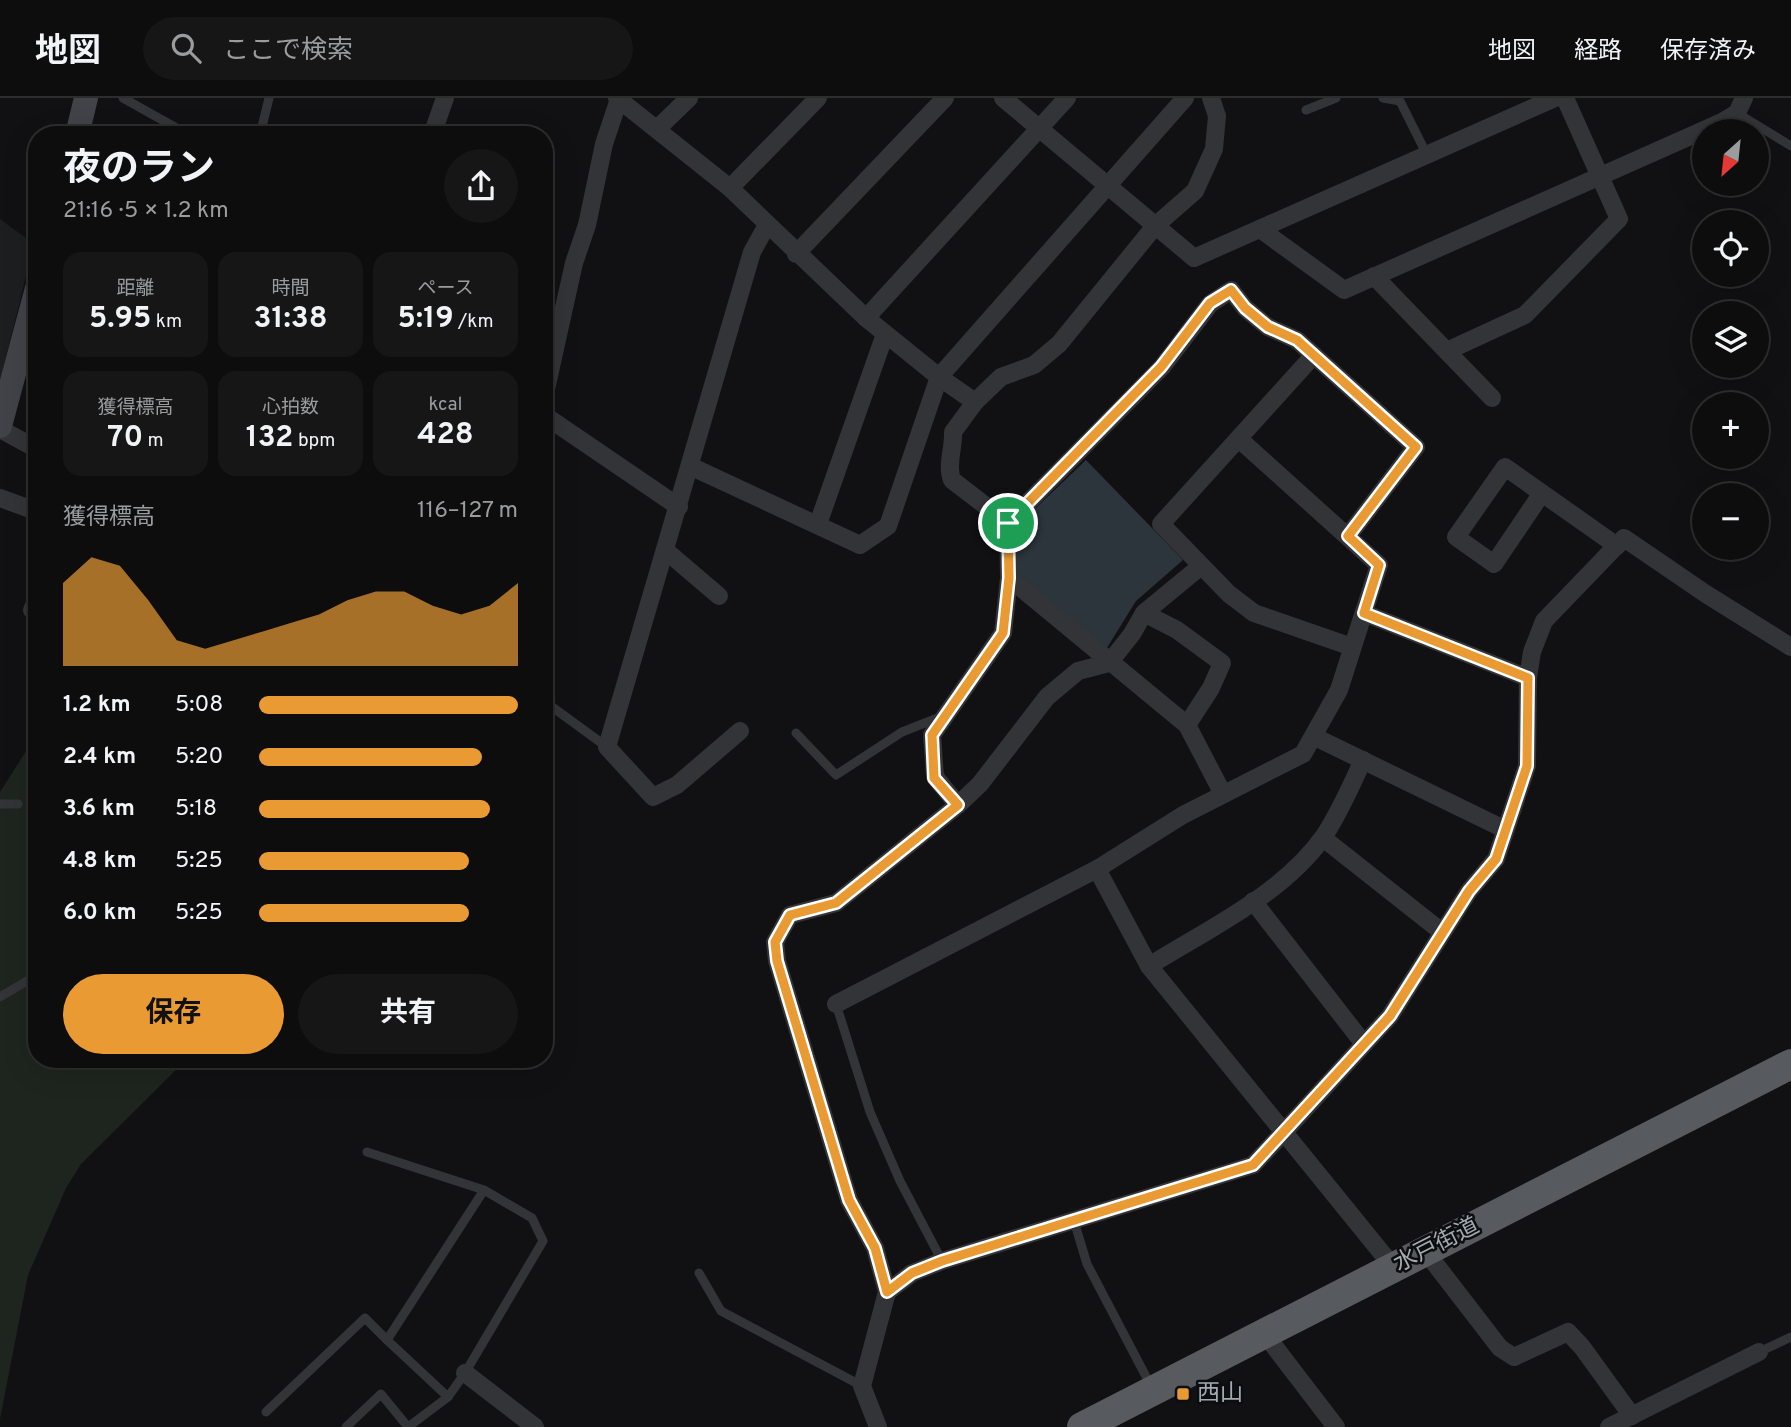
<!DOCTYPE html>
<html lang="ja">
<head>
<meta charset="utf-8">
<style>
  body { margin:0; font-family:Overpass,"Noto Sans JP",sans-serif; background:#161617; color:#f1f3f6; height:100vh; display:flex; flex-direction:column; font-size:26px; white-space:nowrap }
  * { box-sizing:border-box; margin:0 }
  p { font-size:23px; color:#9a9c9e }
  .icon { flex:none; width:38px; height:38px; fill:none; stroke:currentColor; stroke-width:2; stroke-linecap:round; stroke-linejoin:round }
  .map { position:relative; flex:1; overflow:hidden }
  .panel { position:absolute; left:28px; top:28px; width:525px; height:942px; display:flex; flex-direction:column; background:#0d0d0e; border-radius:28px; box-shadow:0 7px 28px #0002,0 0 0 2px #2d2d2e }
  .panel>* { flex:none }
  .needle { width:46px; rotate:207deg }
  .buttons { position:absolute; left:1692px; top:21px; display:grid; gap:14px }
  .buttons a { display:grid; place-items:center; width:77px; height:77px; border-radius:50%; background:#0d0d0e; box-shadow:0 7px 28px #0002,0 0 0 2px #2d2d2e; font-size:35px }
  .pin { position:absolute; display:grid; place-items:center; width:60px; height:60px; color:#fff; margin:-30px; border:4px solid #fff; border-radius:50%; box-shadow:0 2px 7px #0007 }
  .round { display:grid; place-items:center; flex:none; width:74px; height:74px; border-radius:37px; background:#161617 }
  .headline { display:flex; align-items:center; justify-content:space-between; height:119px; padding:0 35px }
  h1 { font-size:38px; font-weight:700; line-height:52px }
  .metrics { display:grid; grid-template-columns:repeat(3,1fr); gap:10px; height:119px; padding:7px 35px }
  .metrics div { display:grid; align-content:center; border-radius:18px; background:#161617; text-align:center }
  .metrics b { font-size:30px; font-weight:700 }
  .metrics small { font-size:19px; font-weight:400 }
  .metrics p { font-size:19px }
  .chart { height:196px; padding:14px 35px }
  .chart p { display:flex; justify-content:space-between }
  .chart svg { width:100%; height:126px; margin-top:7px; fill:#e99a33; opacity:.7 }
  .cta { display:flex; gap:14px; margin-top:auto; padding:14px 35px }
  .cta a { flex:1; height:80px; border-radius:42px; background:#e99a33; color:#111; font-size:28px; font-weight:700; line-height:80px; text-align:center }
  .cta a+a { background:#161617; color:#f1f3f6 }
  ul { padding:0 35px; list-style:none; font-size:23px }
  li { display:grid; grid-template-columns:112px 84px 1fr; align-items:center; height:52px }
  li i { height:18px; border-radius:9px; background:#e99a33 }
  header { display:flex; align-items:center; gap:42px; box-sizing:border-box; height:98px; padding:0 35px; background:#0d0d0e; border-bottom:2px solid #2d2d2e }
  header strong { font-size:33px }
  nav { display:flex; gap:38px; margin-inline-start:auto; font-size:24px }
  .search { width:490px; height:63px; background:#161617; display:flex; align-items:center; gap:18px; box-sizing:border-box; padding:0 24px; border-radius:38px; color:#9a9c9e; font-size:26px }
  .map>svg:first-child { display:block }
  .built { fill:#1d1e20 }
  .green { fill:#1e251e }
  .water { fill:#2b353b }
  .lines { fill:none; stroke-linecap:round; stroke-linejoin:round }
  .service { stroke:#333438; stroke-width:9 }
  .minor { stroke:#333438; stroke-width:18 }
  .secondary { stroke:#414348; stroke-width:24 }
  .trunk { stroke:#575a5f; stroke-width:30 }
  .route-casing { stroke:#fff; stroke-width:14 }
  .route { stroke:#e99a33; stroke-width:9 }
  .poi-dot { fill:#e99a33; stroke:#0c0d0e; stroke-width:2.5 }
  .labels { text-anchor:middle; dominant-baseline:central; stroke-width:5; stroke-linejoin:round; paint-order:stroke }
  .street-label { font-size:23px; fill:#a3aab3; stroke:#0c0d0e }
  .poi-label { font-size:23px; fill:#a3aab3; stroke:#0c0d0e; text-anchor:start }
</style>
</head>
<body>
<header>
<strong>地図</strong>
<div class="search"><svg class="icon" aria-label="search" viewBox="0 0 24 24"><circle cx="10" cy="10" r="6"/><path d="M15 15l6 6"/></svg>ここで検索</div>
<nav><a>地図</a><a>経路</a><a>保存済み</a></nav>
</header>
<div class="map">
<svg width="1791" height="1329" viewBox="0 0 1791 1329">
  <rect width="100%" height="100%" fill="#111113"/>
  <polygon class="built" points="0,121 34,146 0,283"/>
  <polygon class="green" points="37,636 37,961 187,961 81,1066 66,1090 28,1177 0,1321 0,694"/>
  <polygon class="water" points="1086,362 1183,462 1136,503 1105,553 1017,475 1016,429"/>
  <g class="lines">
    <g class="service">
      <polyline points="123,0 189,37"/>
      <polyline points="1383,0 1400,3 1427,57"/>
      <polyline points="1306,12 1336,0"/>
      <polyline points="1737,15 1791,48"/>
      <polyline points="260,37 269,0"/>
      <polyline points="544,603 607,649"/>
      <polyline points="796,635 836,677 902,634 940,619"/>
      <polyline points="0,706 18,706"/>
      <polyline points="0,899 37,877"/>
      <polyline points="836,906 870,1014 900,1083 942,1163"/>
      <polyline points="367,1054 484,1092 532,1120 543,1143 465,1275 448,1299 387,1242 484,1092"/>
      <polyline points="1074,1123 1087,1166 1151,1288"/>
      <polyline points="699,1175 721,1213 862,1288"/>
      <polyline points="1759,1254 1791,1239"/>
      <polyline points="266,1314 365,1220 387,1242"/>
      <polyline points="346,1329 381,1296 408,1329"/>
      <polyline points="408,1329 448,1299"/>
    </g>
    <g class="minor">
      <polyline points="617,0 730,90 866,220 939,279 888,428 860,447 690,368"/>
      <polyline points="1003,0 1194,160 1555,0"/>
      <polyline points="657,31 689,0"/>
      <polyline points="432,37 445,0"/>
      <polyline points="730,90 818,0"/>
      <polyline points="1260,131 1344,192 1722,24 1737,15 1744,0"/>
      <polyline points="796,156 945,0"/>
      <polyline points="1374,178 1492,300"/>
      <polyline points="866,220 1067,0"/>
      <polyline points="1447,253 1525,217 1619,121 1565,0"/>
      <polyline points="1314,257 1161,426 1229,496 1254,515 1352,549"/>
      <polyline points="544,300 574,165 587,127 604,46 619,1"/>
      <polyline points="975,304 939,279 1185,0"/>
      <polyline points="544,317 679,409"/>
      <polyline points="0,331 37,351"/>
      <polyline points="1542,395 1494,466 1456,439 1505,369 1617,448"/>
      <polyline points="0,400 33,412 37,417"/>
      <polyline points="1008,425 1162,269 1210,206 1231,192 1245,210 1268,229 1297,242 1416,349 1348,438"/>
      <polyline points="818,426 885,236"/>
      <polyline points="665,452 719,498"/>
      <polyline points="1009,480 1187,627 1223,696"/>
      <polyline points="32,512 37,501"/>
      <polyline points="1144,515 1177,532 1222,565 1211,590 1187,627"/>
      <polyline points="1364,515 1528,580"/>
      <polyline points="740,633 677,687 653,699 607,649 752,154 767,127"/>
      <polyline points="1315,639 1504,731"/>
      <path d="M958,707L935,679L932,637L1003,535L1009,480L1008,425L952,382C946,367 954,350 953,334L975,304L1001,279L1034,267L1059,246L1155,128L1195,93L1214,51L1217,18L1211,0"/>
      <polyline points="1323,740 1442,834"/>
      <polyline points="1097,771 1149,868 1394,1170"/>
      <polyline points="1253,803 1364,946"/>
      <path d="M1149,868C1208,831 1282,797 1324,738C1340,714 1351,688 1363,662"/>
      <polyline points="836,906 1097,771 1183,717 1303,656 1339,592 1379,467 1239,341"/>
      <polyline points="1426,1154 1500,1250 1514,1259 1568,1234 1582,1249 1632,1318"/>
      <polyline points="887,1194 912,1175 942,1163 1253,1067 1282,1036 1390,918 1469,793 1496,761 1527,668 1528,580 1532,554 1544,523 1624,440 1706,496 1791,549"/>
      <polyline points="1264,1235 1336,1329"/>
      <polyline points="465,1275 535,1329"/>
      <polyline points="878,1329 862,1288 887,1194 875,1150 849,1102 777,863 775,844 790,817 836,805 958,707 980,686 1047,599 1078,573 1109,565 1132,536 1144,515 1201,468"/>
      <polyline points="1609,1329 1759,1254"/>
    </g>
    <g class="secondary">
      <polyline points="77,37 86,0"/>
      <polyline points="0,328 37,190"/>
    </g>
    <polyline class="trunk" points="1082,1329 1791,966"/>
  </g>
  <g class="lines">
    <defs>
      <polygon id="route" points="1231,192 1245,210 1268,229 1297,242 1416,349 1348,438 1379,467 1364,515 1528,580 1527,668 1496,761 1469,793 1390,918 1253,1067 942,1163 912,1175 887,1194 875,1150 849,1102 777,863 775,844 790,817 836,805 958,707 934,680 932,637 1003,535 1009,480 1008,425 1161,269 1210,205"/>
    </defs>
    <use href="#route" class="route-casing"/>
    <use href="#route" class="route"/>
  </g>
  <rect class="poi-dot" x="1176" y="1289" width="14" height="14" rx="3.5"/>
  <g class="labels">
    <g class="street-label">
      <text transform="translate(1437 1148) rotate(-27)">水戸街道</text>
    </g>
    <g class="poi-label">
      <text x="1197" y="1296">西山</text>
    </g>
  </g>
</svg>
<div class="buttons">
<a><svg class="needle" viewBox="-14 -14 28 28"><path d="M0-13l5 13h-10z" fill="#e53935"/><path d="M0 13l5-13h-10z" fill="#9a9c9e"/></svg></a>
<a><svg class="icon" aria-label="locate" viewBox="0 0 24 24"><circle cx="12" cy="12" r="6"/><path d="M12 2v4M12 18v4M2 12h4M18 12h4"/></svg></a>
<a><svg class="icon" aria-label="layers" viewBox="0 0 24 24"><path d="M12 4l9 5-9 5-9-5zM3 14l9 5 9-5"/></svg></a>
<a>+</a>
<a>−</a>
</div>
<div class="pin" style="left:1008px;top:425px;background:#1e9e55"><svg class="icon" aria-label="arrive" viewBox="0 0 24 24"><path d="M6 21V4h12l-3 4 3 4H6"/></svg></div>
<section class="panel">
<div class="headline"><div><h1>夜のラン</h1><p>21:16 · 5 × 1.2 km</p></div><a class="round"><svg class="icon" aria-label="share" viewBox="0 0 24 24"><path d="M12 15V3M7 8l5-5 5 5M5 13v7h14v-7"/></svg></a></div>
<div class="metrics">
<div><p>距離</p><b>5.95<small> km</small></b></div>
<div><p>時間</p><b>31:38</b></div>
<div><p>ペース</p><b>5:19<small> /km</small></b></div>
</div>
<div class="metrics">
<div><p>獲得標高</p><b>70<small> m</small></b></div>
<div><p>心拍数</p><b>132<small> bpm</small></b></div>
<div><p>kcal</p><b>428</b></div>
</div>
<div class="chart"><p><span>獲得標高</span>116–127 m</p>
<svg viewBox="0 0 160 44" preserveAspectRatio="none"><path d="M0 44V15L10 6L20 9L30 21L40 35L50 38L60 35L70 32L80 29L90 26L100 21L110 18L120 18L130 23L140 26L150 23L160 15V44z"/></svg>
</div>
<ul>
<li><b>1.2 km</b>5:08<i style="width:100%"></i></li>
<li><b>2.4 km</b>5:20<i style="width:86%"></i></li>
<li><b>3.6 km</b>5:18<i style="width:89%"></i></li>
<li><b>4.8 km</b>5:25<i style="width:81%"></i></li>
<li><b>6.0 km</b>5:25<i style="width:81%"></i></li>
</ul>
<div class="cta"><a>保存</a><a>共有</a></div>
</section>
</div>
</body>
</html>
